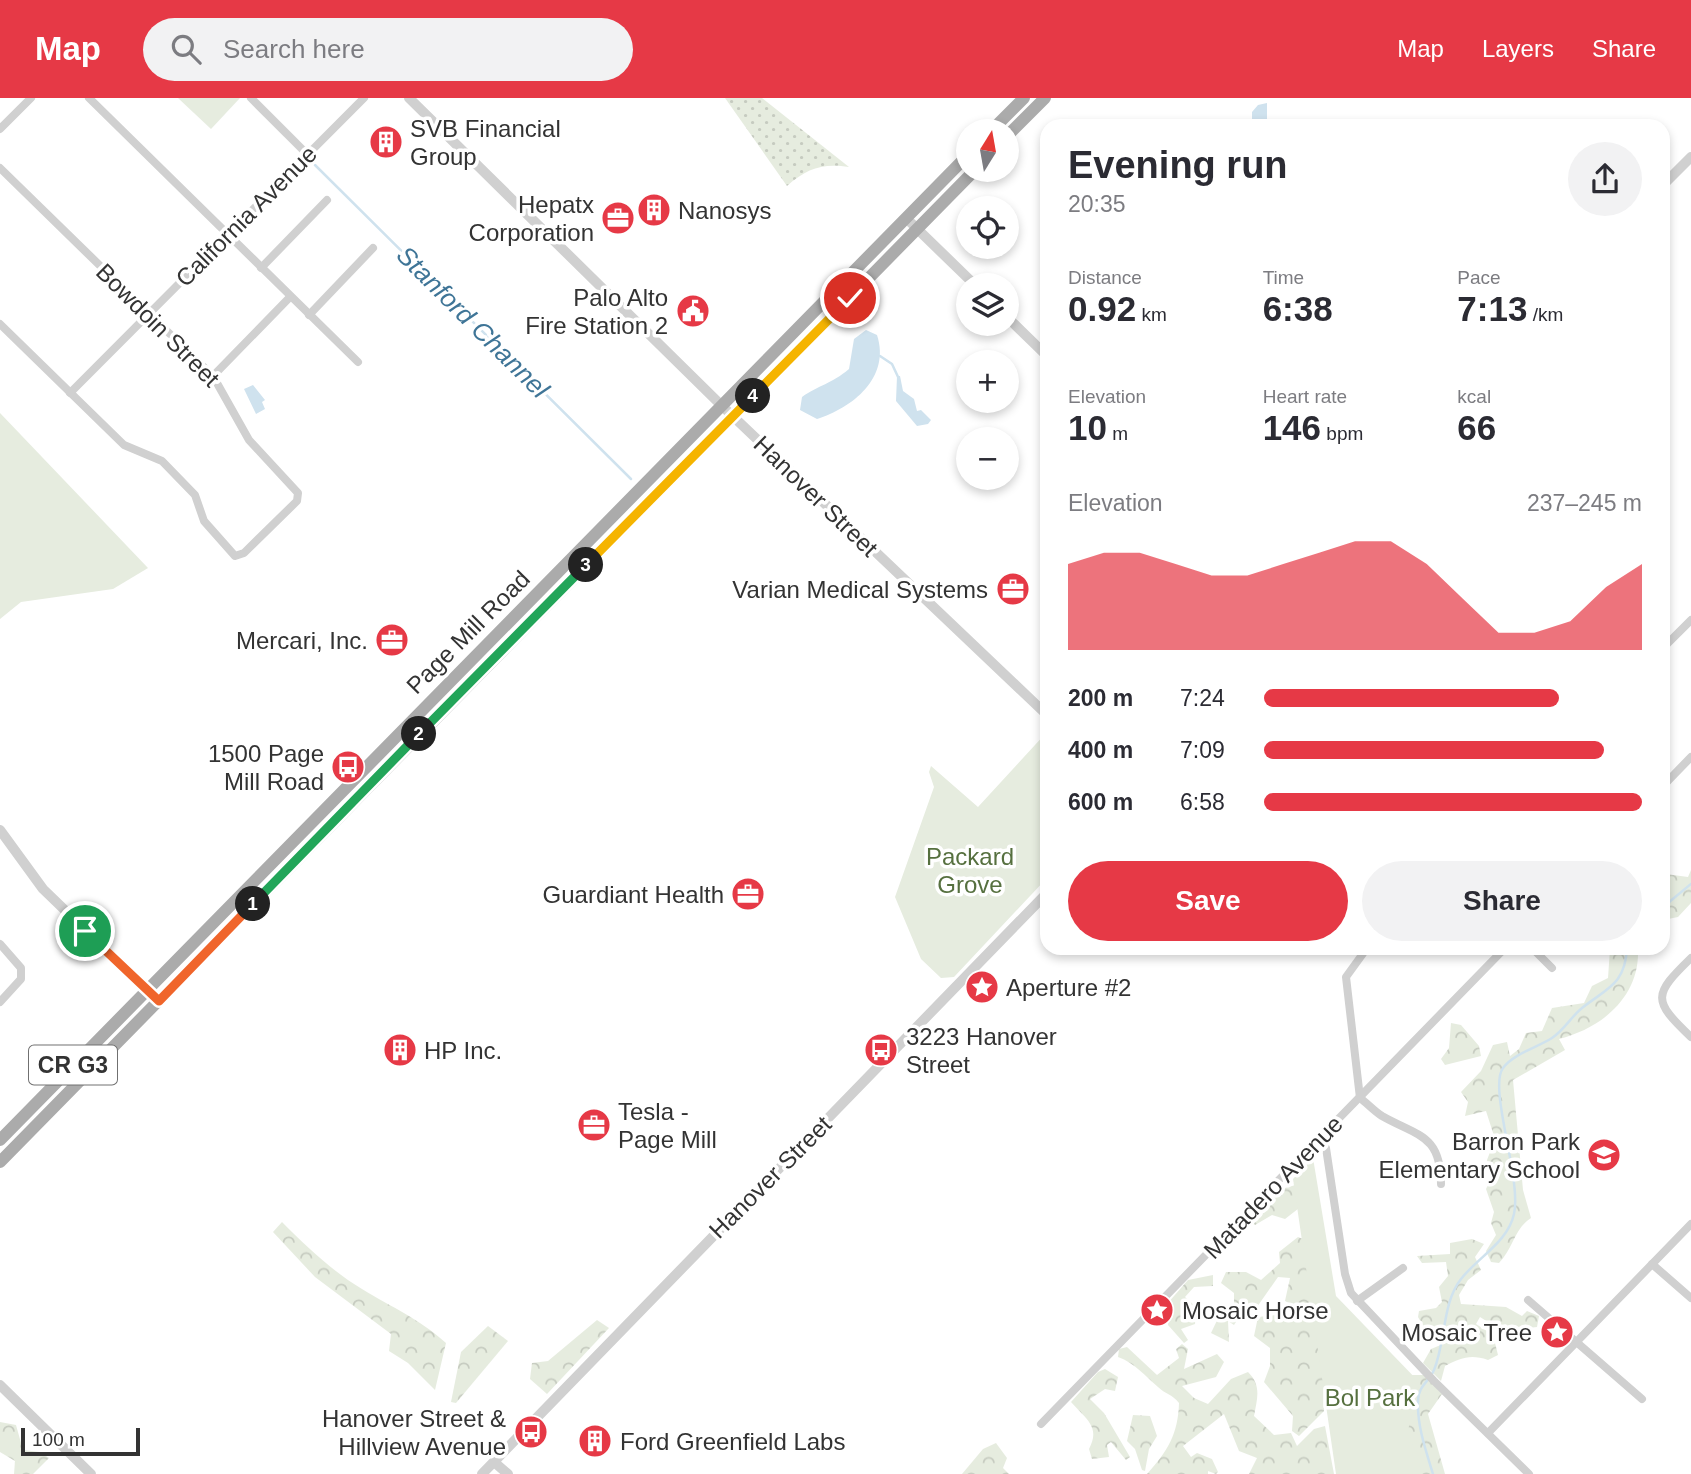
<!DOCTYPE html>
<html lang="en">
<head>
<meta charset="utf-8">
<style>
  body { margin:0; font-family:Helvetica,sans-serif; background:#f2f2f3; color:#2b2b33; height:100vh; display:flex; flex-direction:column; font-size:26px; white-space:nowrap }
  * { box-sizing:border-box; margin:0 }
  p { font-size:23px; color:#7c7c81 }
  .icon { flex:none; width:38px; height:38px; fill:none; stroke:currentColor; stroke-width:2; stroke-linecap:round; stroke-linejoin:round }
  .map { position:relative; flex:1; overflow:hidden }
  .sheet { position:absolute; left:1040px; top:21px; width:630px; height:836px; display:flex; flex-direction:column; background:#fff; border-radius:21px; box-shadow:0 4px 10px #0003 }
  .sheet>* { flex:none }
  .needle { width:46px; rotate:11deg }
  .buttons { position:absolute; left:956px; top:21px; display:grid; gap:14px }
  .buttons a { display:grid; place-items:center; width:63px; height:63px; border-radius:50%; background:#fff; box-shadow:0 4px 10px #0003; font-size:35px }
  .scale { position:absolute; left:21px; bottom:18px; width:119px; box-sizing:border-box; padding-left:7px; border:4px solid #333; border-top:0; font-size:19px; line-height:24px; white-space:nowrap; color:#333; -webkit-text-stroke:5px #fff; paint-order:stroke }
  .pin { position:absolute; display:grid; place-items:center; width:60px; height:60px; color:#fff; margin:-30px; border:4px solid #fff; border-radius:50%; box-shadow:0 2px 7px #0007 }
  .km { position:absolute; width:35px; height:35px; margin:-18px; border-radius:50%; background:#222; color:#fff; font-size:19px; line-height:35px; text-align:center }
  .round { display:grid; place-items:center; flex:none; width:74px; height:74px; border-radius:37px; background:#f2f2f3 }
  .head { display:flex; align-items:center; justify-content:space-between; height:119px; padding:0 28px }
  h1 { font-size:38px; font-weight:600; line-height:52px }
  .metrics { display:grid; grid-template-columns:repeat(3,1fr); gap:10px; height:119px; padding:7px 28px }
  .metrics div { display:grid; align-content:center }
  .metrics b { font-size:35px; font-weight:600 }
  .metrics small { font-size:19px; font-weight:400 }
  .metrics p { font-size:19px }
  .chart { height:196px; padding:14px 28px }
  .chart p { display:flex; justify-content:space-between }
  .chart svg { width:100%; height:126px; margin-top:7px; fill:#e63946; opacity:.7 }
  .primary-button { display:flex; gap:14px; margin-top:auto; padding:14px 28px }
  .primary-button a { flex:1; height:80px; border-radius:42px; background:#e63946; color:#fff; font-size:28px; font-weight:600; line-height:80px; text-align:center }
  .primary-button a+a { background:#f2f2f3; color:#2b2b33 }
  ul { padding:0 28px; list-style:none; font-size:23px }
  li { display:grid; grid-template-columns:112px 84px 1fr; align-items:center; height:52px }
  li i { height:18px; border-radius:9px; background:#e63946 }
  header { display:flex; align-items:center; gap:42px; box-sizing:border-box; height:98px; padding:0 35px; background:#e63946; color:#fff }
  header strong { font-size:33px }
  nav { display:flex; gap:38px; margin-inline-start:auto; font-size:24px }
  .search { width:490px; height:63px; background:#f2f2f3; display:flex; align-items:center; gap:18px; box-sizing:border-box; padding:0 24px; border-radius:38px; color:#7c7c81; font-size:26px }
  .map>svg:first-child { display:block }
  .grass { fill:url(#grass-dots) }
  .forest { fill:url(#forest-crowns) }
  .park { fill:#e6ecdf }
  .water { fill:#cfe2ee }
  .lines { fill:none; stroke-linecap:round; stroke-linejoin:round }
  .stream { stroke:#cfe2ee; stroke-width:2.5 }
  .minor { stroke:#d0d0d0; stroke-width:8 }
  .tertiary { stroke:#d0d0d0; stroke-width:10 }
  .primary { stroke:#ababab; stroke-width:12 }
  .split-1-casing { stroke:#fff; stroke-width:14 }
  .split-2-casing { stroke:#fff; stroke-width:14 }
  .split-3-casing { stroke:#fff; stroke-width:14 }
  .split-4-casing { stroke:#fff; stroke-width:14 }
  .split-5-casing { stroke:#fff; stroke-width:14 }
  .split-1 { stroke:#f0652b; stroke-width:9 }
  .split-2 { stroke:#22a559; stroke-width:9 }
  .split-3 { stroke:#22a559; stroke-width:9 }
  .split-4 { stroke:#f5b400; stroke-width:9 }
  .split-5 { stroke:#f5b400; stroke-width:9 }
  .labels { text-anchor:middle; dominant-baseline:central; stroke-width:7; stroke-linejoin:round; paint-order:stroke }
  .shield { fill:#fff; stroke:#707070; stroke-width:2 }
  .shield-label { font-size:23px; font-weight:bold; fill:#333 }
  .poi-label { font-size:24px; fill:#333; stroke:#fff; text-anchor:end }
  .street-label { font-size:24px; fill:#333; stroke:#fff }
  .park-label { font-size:24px; fill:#56703f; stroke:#fff }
  .water-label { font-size:26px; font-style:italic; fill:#3f7597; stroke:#fff }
</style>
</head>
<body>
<header>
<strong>Map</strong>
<div class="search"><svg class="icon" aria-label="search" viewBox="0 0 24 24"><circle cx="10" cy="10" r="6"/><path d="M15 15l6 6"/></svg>Search here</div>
<nav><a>Map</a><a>Layers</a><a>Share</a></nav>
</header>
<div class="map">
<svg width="1691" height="1376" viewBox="0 0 1691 1376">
  <defs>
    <pattern id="grass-dots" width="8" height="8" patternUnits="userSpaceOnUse" patternTransform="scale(1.75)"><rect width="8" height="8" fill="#e6ecdf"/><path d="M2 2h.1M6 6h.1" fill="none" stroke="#c6cbc0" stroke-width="1.8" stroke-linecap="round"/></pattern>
    <pattern id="forest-crowns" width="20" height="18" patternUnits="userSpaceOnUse" patternTransform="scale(1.75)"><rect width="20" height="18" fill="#e6ecdf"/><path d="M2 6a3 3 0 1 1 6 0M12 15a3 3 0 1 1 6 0" fill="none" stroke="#c6cbc0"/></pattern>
  </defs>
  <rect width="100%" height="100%" fill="#fff"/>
  <path class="grass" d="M725,0H762L849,69C823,65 807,70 787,88Z"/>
  <g class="forest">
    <polygon points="1691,772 1691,805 1678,819 1663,822 1666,776 1688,779"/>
    <path d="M1610,851H1638C1640,899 1602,930 1559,941L1565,952L1513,982L1523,1092L1531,1120C1514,1131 1513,1151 1499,1165L1491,1164L1486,1153L1496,1137L1491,1125L1494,1114L1486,1091L1490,1083L1487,1062L1495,1041L1486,1013L1465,1018L1468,1004L1461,994L1481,973L1493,947L1507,944L1510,958L1519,951L1526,935L1542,933L1552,910L1584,905L1592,888L1608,880Z"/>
    <polygon points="1451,925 1461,927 1479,948 1481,958 1445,967 1441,961 1449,950"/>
    <polygon points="1299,1086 1303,1107 1285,1121 1272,1117 1255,1127 1247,1123 1278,1092"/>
    <path d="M282,1124C307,1149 332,1173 362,1191C393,1210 418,1220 446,1245L435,1292L408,1265L389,1253L391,1236L315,1179L273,1134Z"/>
    <polygon points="1298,1139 1308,1143 1325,1279 1324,1313 1299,1338 1292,1333 1293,1318 1264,1284 1270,1268 1270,1250 1254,1238 1258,1219 1293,1215 1291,1206 1285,1203 1290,1180 1278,1179 1257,1209 1243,1216 1234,1208 1234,1195 1221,1185 1226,1174 1246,1174 1261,1182 1280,1165 1279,1154"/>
    <path d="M1472,1141L1484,1146L1475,1159L1481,1172L1468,1182L1459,1197L1461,1206L1506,1209L1522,1218L1527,1213L1539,1218L1537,1229L1502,1233L1480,1219L1476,1226L1493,1237L1498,1257L1488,1262C1470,1256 1461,1260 1445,1268L1441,1283L1423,1265L1431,1251L1448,1244L1442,1233L1427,1235L1418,1219L1419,1213L1436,1210L1442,1204L1439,1189L1448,1178L1446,1164L1422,1165L1417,1158L1450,1156V1145Z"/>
    <polygon points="1213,1177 1213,1188 1194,1189 1185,1199 1196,1209 1195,1226 1181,1231 1188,1242 1184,1245 1168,1227 1169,1217 1160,1214 1188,1182"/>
    <polygon points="1223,1210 1232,1210 1239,1219 1234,1227 1228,1223 1229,1244 1211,1235"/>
    <polygon points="597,1222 609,1230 547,1296 530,1281 532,1265 548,1263"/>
    <polygon points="488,1228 508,1243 456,1305 451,1304 461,1254"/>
    <path d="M1182,1246L1188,1251L1184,1271L1217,1256L1224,1264L1216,1279L1182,1288L1194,1300L1208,1306L1231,1281L1248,1274C1262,1288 1257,1301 1254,1318L1274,1337L1291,1335L1297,1348L1314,1331L1325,1328L1334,1376H1249L1257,1360L1239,1353L1224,1316L1183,1348L1191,1359L1197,1355L1212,1361L1218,1374L1216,1376L1208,1373V1376H1147C1168,1353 1178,1336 1179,1305C1172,1296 1165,1296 1158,1289C1145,1278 1135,1265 1118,1259L1119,1251L1127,1249L1157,1277L1179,1260L1176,1251Z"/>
    <path d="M1105,1271L1118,1279L1115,1293L1105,1291L1090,1301L1104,1315L1130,1359L1126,1362L1111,1344L1107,1347L1109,1359L1092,1361L1089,1351C1101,1329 1086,1321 1071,1304L1098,1274Z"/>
    <polygon points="1408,1277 1425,1277 1442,1296 1428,1316 1445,1376 1409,1376 1399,1360"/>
    <polygon points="1133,1317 1150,1318 1157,1338 1149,1351 1145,1373 1142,1372 1135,1351 1127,1343"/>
    <polygon points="0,1324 16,1327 23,1352 40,1354 49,1360 33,1376 14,1376 15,1363 0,1354"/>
    <polygon points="996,1345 1007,1360 1003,1370 1009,1376 962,1376 983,1351"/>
  </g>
  <g class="park">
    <polygon points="178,0 240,0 211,31"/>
    <polygon points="0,315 148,470 113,491 21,504 0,521"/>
    <polygon points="1046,635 1046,781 954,879 941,880 921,861 895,799 934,689 929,674 931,668 978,709"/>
    <polygon points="1313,1060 1336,1198 1420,1285 1408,1332 1422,1376 1336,1376 1293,1081"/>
  </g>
  <g class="water">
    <polygon points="1267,5 1267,28 1252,28 1252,14 1258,7"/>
    <path d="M866,232L877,237C891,280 852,310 817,321L800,312L802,299C819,287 831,286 849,271L854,241Z"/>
    <polygon points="897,278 900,278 903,293 914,301 917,313 921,312 931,322 928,326 917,328 896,303"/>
    <polygon points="253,287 265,302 262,304 265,311 256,316 244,291"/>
  </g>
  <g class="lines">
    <g class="stream">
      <polyline points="315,67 631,381"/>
      <polyline points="880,258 892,266 899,281"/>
      <polyline points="1662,810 1691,786"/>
      <path d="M1433,1376C1426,1353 1417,1328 1418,1303C1418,1288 1429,1284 1434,1272C1446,1243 1442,1205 1461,1181C1478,1159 1508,1144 1514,1116C1522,1081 1488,990 1503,970C1513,956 1538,949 1552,940C1564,932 1571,919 1582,910C1607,890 1625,887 1627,850"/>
    </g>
    <g class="minor">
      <polyline points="89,0 358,264"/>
      <polyline points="251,0 307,56"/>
      <polyline points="0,31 31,0"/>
      <polyline points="0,70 213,278 249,342 298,395 297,403 244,455 235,458 204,423 195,397 162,363 124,347 0,226"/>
      <polyline points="261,170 327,102"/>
      <polyline points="309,217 373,150"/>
      <polyline points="213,278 290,199"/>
      <polyline points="70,295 364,0"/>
      <polyline points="1662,551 1691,522"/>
      <polyline points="1662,689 1691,659"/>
      <polyline points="1662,759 1664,761"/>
      <polyline points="0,846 21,870 21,881 0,904"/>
      <path d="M1367,850L1346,879L1360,1000C1367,1005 1374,1013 1382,1018C1417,1038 1441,1036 1441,1086"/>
      <polyline points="1532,850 1552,870"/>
      <path d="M1691,860C1653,897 1652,902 1691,939"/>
      <polyline points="1320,1040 1326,1050 1345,1176 1351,1195 1434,1283 1529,1376"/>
      <polyline points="1652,1166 1691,1200"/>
      <polyline points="1528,1202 1642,1301"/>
      <polyline points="1357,1203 1403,1170"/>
      <polyline points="1041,1326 1505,850"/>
      <polyline points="1488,1335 1691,1126"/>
    </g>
    <g class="tertiary">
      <polyline points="409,0 720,306 1046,616"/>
      <polyline points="1662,88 1691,59"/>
      <polyline points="906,120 975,187"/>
      <polyline points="1006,218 1046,257"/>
      <polyline points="0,732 43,791 159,903"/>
      <polyline points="0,1287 91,1376"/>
      <polyline points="494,1364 508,1376"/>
      <polyline points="482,1376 1046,796"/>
    </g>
    <g class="primary">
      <polyline points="991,33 1024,0"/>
      <polyline points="1006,39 1045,0"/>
      <polyline points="0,1042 968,57"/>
      <polyline points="0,1064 975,72"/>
    </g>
  </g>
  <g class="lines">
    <defs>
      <polyline id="split-1" points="85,833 159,903 253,806"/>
      <polyline id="split-2" points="253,806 419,636"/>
      <polyline id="split-3" points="419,636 586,467"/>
      <polyline id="split-4" points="586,467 753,298"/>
      <polyline id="split-5" points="753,298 850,200"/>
    </defs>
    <use href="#split-1" class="split-1-casing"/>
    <use href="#split-2" class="split-2-casing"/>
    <use href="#split-3" class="split-3-casing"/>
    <use href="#split-4" class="split-4-casing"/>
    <use href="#split-5" class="split-5-casing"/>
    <use href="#split-1" class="split-1"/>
    <use href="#split-2" class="split-2"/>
    <use href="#split-3" class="split-3"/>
    <use href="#split-4" class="split-4"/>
    <use href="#split-5" class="split-5"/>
  </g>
  <defs>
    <symbol id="building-disc" viewBox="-11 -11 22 22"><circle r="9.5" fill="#e63946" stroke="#fff"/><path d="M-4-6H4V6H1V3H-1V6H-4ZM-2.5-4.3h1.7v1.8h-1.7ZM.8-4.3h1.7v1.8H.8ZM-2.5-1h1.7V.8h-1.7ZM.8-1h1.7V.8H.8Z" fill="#fff"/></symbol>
    <symbol id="office-disc" viewBox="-11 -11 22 22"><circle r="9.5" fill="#e63946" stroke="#fff"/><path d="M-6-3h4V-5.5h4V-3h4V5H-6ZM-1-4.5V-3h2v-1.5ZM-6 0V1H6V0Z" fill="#fff"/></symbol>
    <symbol id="civic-disc" viewBox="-11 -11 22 22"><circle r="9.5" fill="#e63946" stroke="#fff"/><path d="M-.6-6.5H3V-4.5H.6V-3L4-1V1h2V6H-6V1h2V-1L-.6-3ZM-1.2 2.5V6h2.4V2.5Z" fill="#fff"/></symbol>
    <symbol id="bus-disc" viewBox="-11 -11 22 22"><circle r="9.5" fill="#e63946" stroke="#fff"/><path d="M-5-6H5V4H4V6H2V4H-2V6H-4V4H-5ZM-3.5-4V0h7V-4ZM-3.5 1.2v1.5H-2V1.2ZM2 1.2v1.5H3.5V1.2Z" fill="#fff"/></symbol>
    <symbol id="sight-disc" viewBox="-11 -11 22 22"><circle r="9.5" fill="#e63946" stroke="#fff"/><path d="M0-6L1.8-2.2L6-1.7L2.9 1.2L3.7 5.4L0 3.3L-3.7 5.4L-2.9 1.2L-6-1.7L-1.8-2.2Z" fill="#fff"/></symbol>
    <symbol id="school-disc" viewBox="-11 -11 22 22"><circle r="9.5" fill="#e63946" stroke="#fff"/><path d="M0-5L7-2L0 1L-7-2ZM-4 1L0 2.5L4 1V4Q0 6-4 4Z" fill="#fff"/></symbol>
  </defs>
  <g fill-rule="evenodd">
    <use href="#building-disc" x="367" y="25" width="38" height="38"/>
    <use href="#building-disc" x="635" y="93" width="38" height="38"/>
    <use href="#office-disc" x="599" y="101" width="38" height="38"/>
    <use href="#civic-disc" x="674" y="194" width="38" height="38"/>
    <use href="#office-disc" x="994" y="472" width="38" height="38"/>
    <use href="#office-disc" x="373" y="523" width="38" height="38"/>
    <use href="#bus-disc" x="329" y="650" width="38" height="38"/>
    <use href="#office-disc" x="729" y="777" width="38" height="38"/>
    <use href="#sight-disc" x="963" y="870" width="38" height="38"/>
    <use href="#building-disc" x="381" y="933" width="38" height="38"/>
    <use href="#bus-disc" x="862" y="933" width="38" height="38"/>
    <use href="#office-disc" x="575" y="1008" width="38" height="38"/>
    <use href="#school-disc" x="1585" y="1038" width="38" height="38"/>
    <use href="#sight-disc" x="1138" y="1193" width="38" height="38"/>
    <use href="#sight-disc" x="1538" y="1215" width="38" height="38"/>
    <use href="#bus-disc" x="512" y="1315" width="38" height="38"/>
    <use href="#building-disc" x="576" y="1324" width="38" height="38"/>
  </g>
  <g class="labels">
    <rect class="shield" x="29" y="947.5" width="88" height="39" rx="5"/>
    <g class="shield-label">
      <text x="73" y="967">CR G3</text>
    </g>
    <g class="poi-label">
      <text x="410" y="30" text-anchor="start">SVB Financial<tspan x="410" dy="28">Group</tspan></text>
      <text x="594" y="106">Hepatx<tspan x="594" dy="28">Corporation</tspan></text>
      <text x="678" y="112" text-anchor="start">Nanosys</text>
      <text x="668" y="199">Palo Alto<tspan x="668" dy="28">Fire Station 2</tspan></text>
      <text x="988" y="491">Varian Medical Systems</text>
      <text x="368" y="542">Mercari, Inc.</text>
      <text x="324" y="655">1500 Page<tspan x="324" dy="28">Mill Road</tspan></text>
      <text x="724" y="796">Guardiant Health</text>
      <text x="1006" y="889" text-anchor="start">Aperture #2</text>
      <text x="906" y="938" text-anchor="start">3223 Hanover<tspan x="906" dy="28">Street</tspan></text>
      <text x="424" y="952" text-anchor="start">HP Inc.</text>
      <text x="618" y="1013" text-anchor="start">Tesla -<tspan x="618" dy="28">Page Mill</tspan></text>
      <text x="1580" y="1043">Barron Park<tspan x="1580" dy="28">Elementary School</tspan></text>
      <text x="1182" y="1212" text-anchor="start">Mosaic Horse</text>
      <text x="1532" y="1234">Mosaic Tree</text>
      <text x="506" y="1320">Hanover Street &amp;<tspan x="506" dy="28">Hillview Avenue</tspan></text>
      <text x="620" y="1343" text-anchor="start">Ford Greenfield Labs</text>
    </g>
    <g class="street-label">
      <text transform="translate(246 118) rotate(-45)">California Avenue</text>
      <text transform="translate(158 227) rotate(45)">Bowdoin Street</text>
      <text transform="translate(816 398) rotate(44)">Hanover Street</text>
      <text transform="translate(468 534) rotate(-45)">Page Mill Road</text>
      <text transform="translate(770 1079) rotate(-45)">Hanover Street</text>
      <text transform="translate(1273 1089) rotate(-46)">Matadero Avenue</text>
    </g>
    <g class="park-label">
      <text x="970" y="758">Packard<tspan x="970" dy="28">Grove</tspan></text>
      <text x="1370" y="1299">Bol Park</text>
    </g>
    <g class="water-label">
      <text transform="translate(473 224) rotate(45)">Stanford Channel</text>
    </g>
  </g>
</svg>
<div class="buttons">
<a><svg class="needle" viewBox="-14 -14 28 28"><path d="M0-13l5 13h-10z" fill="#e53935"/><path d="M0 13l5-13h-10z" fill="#7c7c81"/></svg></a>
<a><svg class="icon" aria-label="locate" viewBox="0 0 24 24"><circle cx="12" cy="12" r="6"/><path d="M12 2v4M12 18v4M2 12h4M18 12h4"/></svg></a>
<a><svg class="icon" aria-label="layers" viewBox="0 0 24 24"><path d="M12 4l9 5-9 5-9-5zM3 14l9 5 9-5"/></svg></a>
<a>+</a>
<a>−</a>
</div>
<div class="scale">100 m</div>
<div class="pin" style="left:85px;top:833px;background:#1e9e55"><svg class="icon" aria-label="arrive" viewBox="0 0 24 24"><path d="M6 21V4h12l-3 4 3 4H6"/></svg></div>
<div class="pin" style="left:850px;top:200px;background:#d93025"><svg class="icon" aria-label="check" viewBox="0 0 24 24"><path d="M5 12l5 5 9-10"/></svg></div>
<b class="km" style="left:253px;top:806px">1</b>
<b class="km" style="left:419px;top:636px">2</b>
<b class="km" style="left:586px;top:467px">3</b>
<b class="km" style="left:753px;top:298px">4</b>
<section class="sheet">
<div class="head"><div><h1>Evening run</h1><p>20:35</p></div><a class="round"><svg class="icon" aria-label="share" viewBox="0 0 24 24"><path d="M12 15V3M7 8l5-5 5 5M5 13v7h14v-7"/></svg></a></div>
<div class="metrics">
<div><p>Distance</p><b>0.92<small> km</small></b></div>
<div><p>Time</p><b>6:38</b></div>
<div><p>Pace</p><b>7:13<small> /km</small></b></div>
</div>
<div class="metrics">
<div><p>Elevation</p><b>10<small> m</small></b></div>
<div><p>Heart rate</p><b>146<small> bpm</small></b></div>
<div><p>kcal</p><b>66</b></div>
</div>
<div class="chart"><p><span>Elevation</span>237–245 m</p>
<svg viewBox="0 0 160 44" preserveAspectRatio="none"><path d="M0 44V14L10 10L20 10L30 14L40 18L50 18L60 14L70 10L80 6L90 6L100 14L110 26L120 38L130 38L140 34L150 22L160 14V44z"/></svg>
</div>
<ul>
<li><b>200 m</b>7:24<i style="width:78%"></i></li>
<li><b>400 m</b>7:09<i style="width:90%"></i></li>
<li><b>600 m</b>6:58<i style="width:100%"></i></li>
</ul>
<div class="primary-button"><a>Save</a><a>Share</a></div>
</section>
</div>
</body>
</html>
